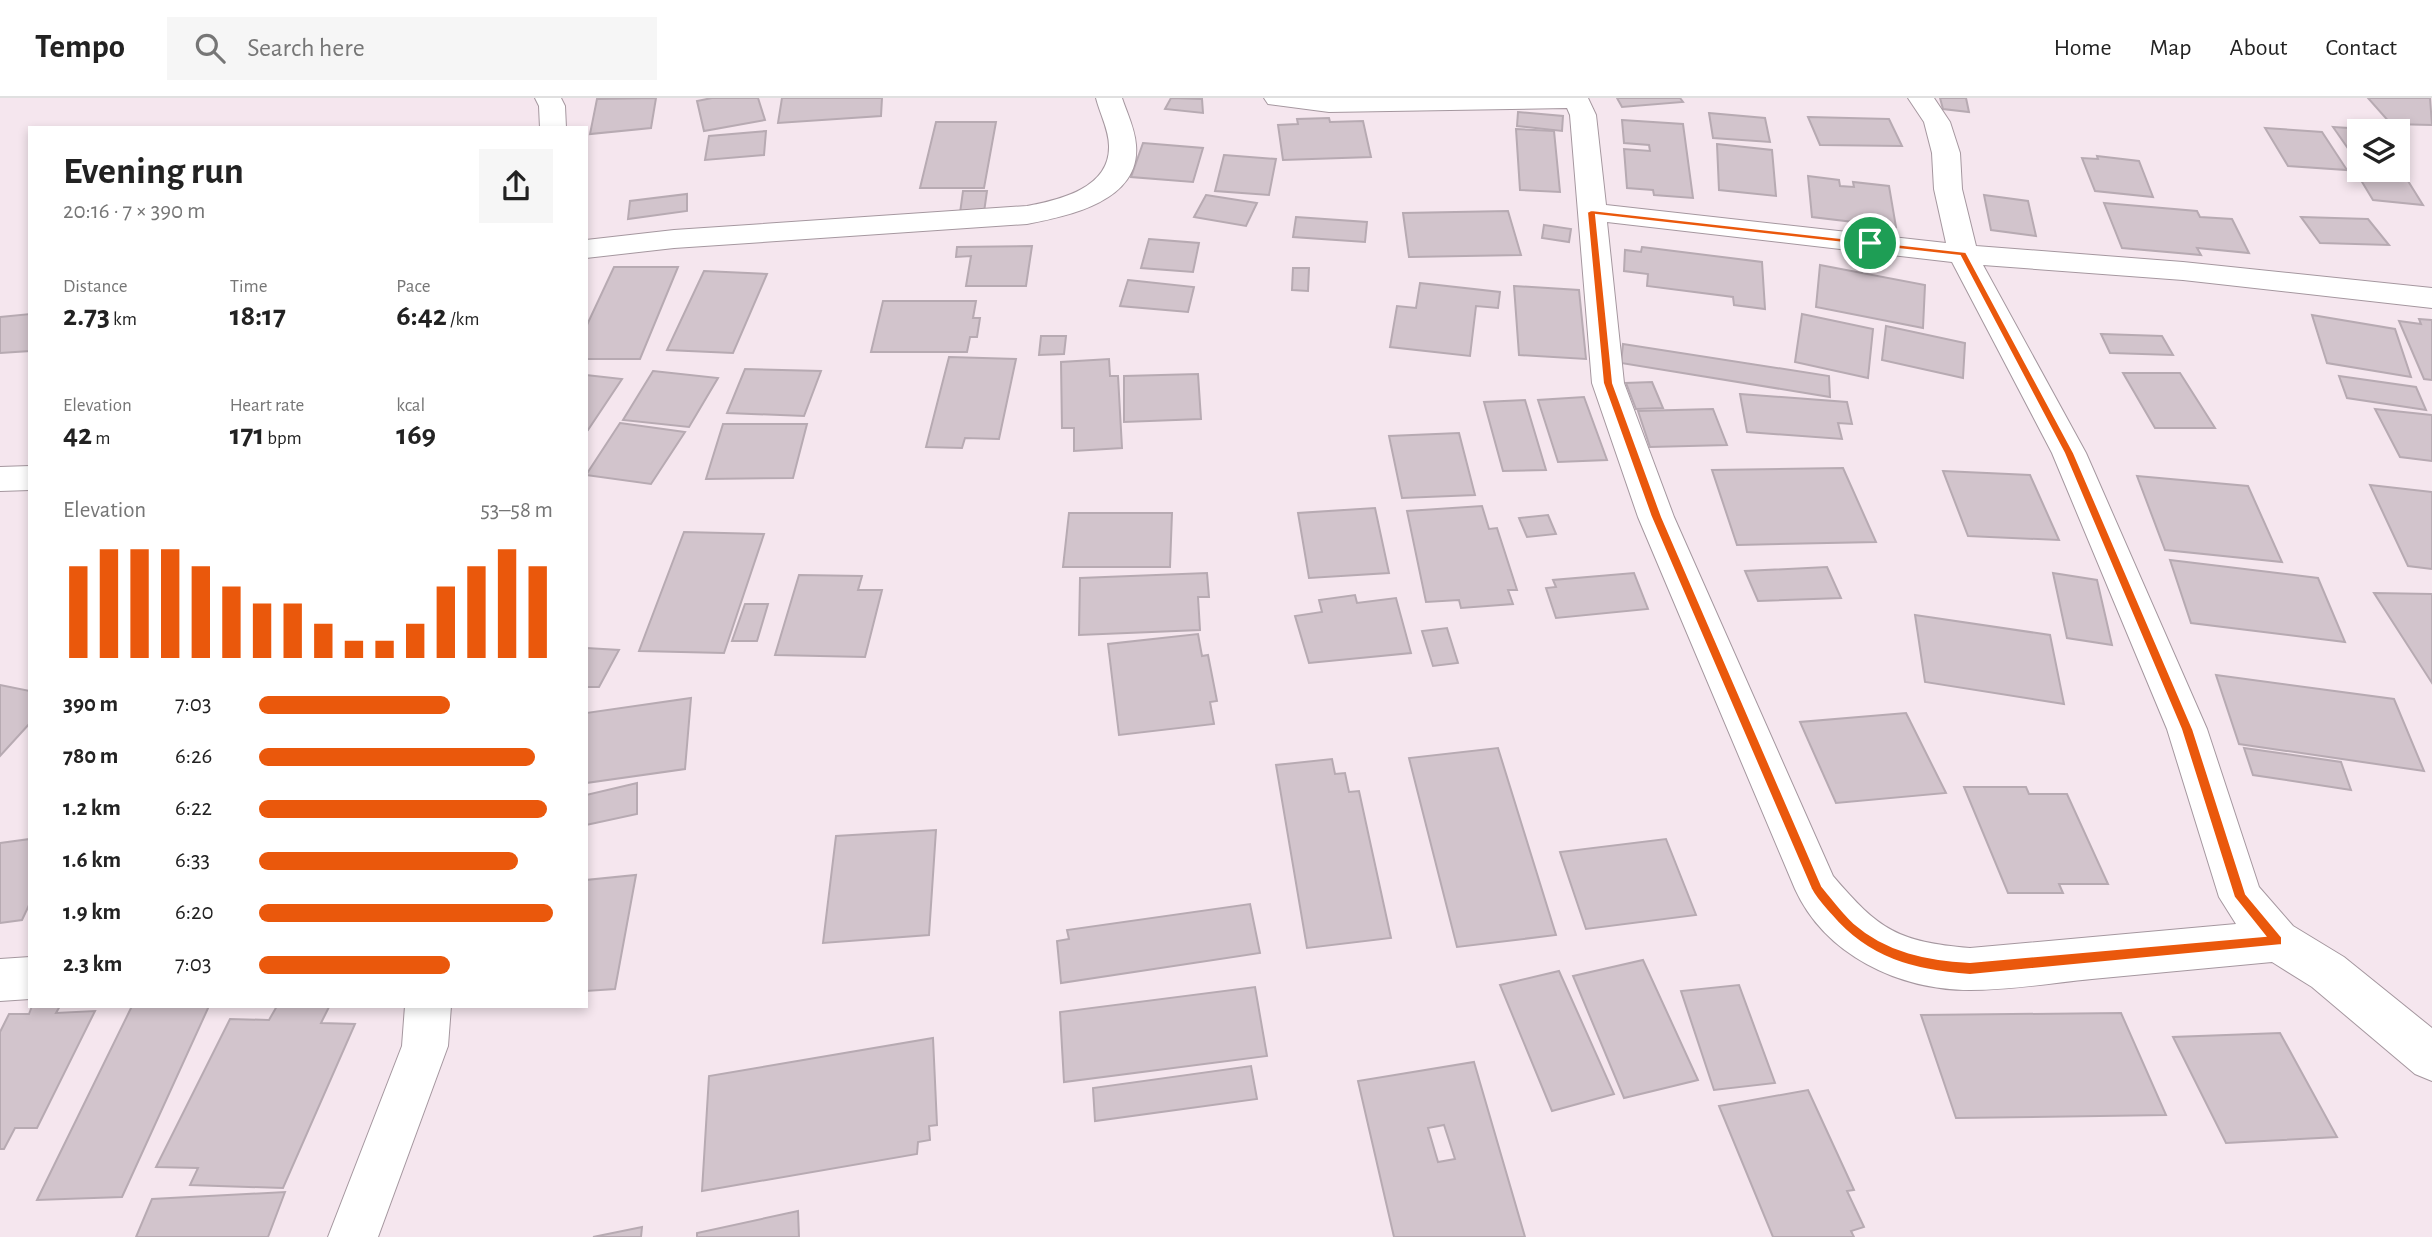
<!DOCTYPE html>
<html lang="en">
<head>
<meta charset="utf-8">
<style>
  body { margin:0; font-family:"Alegreya Sans",sans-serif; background:#f6f6f6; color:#222; height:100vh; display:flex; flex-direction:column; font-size:26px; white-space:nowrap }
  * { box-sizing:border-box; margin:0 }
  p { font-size:23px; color:#767676 }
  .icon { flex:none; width:38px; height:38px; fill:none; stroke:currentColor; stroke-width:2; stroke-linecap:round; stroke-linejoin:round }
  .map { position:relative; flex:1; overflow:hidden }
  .sheet { position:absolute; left:28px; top:28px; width:560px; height:882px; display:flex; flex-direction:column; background:#fff; border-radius:0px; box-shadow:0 4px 10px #0003 }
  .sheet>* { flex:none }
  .controls { position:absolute; left:2347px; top:21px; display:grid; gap:14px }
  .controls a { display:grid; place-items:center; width:63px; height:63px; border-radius:0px; background:#fff; box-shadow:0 4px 10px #0003; font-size:35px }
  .pin { position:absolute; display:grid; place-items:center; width:60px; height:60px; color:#fff; margin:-30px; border:4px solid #fff; border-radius:50%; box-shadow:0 2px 7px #0007 }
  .round { display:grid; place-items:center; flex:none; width:74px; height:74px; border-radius:0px; background:#f6f6f6 }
  .summary { display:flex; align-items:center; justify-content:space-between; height:119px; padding:0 35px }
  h1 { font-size:38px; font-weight:700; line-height:52px }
  .stats { display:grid; grid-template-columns:repeat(3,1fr); gap:10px; height:119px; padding:7px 35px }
  .stats div { display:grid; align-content:center }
  .stats b { font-size:30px; font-weight:700 }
  .stats small { font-size:19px; font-weight:400 }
  .stats p { font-size:19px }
  .chart { height:196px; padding:14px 35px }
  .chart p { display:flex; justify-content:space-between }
  .chart svg { width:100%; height:126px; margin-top:7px; stroke:#ea580c; stroke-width:6 }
  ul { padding:0 35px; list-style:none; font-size:23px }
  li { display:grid; grid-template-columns:112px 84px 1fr; align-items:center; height:52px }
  li i { height:18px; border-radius:9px; background:#ea580c }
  header { display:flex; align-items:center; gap:42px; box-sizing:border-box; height:98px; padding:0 35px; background:#fff; border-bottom:2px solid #e0e0e0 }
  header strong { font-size:33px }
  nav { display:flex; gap:38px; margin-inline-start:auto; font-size:24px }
  .search { width:490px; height:63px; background:#f6f6f6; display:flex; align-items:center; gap:18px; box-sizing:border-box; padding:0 24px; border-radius:0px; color:#767676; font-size:26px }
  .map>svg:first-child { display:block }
  .building { fill:#d2c4cc; stroke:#b7aab2; stroke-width:2; fill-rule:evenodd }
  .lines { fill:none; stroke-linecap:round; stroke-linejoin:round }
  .street-casing { stroke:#a5979f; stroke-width:2 }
  .street { fill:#fff; fill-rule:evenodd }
  .route { fill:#ea580c; stroke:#fff; stroke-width:2; fill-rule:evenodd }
</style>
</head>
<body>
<header>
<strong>Tempo</strong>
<div class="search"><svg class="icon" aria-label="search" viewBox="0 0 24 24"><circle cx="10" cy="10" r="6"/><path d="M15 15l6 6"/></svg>Search here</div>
<nav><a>Home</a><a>Map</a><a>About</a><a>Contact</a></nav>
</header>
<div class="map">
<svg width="2432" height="1139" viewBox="0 0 2432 1139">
  <rect width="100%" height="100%" fill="#f5e6ee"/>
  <g class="building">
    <polygon points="656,0 651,30 590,36 597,1"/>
    <polygon points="712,0 758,0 765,22 704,33 697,3"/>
    <polygon points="782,0 882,0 881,18 778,25"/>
    <polygon points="1171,0 1202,1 1203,15 1165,11"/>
    <polygon points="1617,0 1680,0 1683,4 1622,9"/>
    <polygon points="1940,0 1966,0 1969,14 1943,11"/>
    <polygon points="2368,0 2430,0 2432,27 2391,26"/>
    <polygon points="1518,14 1563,18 1562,33 1517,28"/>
    <polygon points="1709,15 1765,20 1770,44 1713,40"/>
    <polygon points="1808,19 1889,21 1902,48 1820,47"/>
    <polygon points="1329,20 1330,24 1363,23 1371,59 1283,62 1278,27 1298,26 1297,21"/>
    <polygon points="1622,22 1683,26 1693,100 1654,97 1653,92 1627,90 1624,51 1650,53 1649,47 1624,45"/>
    <polygon points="936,24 996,24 984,90 920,90"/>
    <polygon points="2333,29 2381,32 2382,33 2359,33 2359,60 2354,59"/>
    <polygon points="2265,30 2322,34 2347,72 2288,68"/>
    <polygon points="1516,31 1554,33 1560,94 1520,92"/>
    <polygon points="766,33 764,57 705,62 709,38"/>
    <polygon points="1143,45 1203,50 1193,84 1131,79"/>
    <polygon points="1717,46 1772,52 1776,98 1719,92"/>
    <polygon points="1224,57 1276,61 1269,97 1215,93"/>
    <polygon points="2097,58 2139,63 2153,99 2095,93 2082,60 2098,61"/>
    <polygon points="1808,78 1839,82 1840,88 1854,89 1853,84 1889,88 1896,129 1812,119"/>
    <polygon points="2359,79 2408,83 2423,107 2373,102"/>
    <polygon points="963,93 987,93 984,114 960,115"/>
    <polygon points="687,96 687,113 628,121 630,103"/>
    <polygon points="1206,97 1257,105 1246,128 1194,119"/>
    <polygon points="1984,97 2028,103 2036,138 1991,132"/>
    <polygon points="2104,105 2197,113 2200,119 2232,121 2249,155 2197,150 2201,157 2122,150"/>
    <polygon points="1508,113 1521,157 1409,159 1403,115"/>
    <polygon points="1296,119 1367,124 1365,144 1293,139"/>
    <polygon points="2301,119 2368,121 2389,147 2320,145"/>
    <polygon points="1544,127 1571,131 1569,144 1542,140"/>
    <polygon points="1149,141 1199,145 1193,174 1141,170"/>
    <polygon points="1032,148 1026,188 966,188 971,158 956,159 957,149"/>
    <polygon points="1642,149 1762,164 1765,211 1734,207 1733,199 1647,188 1648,176 1624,173 1625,152 1641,154"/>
    <polygon points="1820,167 1925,187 1923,230 1816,209"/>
    <polygon points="614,169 678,169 640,261 586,261 586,229"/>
    <polygon points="1293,170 1309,170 1308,193 1292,192"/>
    <polygon points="704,173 767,176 733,255 667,252"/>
    <polygon points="1128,182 1194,189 1188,214 1120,208"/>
    <polygon points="1420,185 1500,194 1498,210 1476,208 1470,258 1390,249 1397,208 1416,210"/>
    <polygon points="1514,188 1579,192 1586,261 1519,257"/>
    <polygon points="883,203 976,203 973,220 980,220 977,239 970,239 967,254 871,254"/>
    <polygon points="30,216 30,253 0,255 0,219"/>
    <polygon points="1802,216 1873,231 1868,280 1795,264"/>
    <polygon points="2312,217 2395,231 2411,279 2327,265"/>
    <polygon points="2419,221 2432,222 2432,282 2424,281 2399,223 2421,226"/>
    <polygon points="1886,228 1965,245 1963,280 1882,262"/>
    <polygon points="2101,236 2162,238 2173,257 2110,255"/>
    <polygon points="1041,238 1066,238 1064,256 1039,257"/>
    <polygon points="1623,246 1829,278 1830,299 1621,265"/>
    <polygon points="949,259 1016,261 999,341 965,340 962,350 926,349"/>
    <polygon points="1109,261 1110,278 1118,278 1122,350 1074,353 1074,330 1062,330 1061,264"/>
    <polygon points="745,271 821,273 804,318 727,315"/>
    <polygon points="653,273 718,280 689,329 623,322"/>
    <polygon points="2123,275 2180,275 2215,330 2155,330"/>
    <polygon points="1198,276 1201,321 1124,324 1124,278"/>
    <polygon points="586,277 622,281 588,332 586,331"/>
    <polygon points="2339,278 2416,289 2426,312 2347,300"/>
    <polygon points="1652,284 1663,310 1636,311 1626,285"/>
    <polygon points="1740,296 1847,304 1852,326 1838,325 1842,341 1747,334"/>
    <polygon points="1584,299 1607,362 1558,364 1538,302"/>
    <polygon points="1525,302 1546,372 1503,373 1484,304"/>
    <polygon points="1713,311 1727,347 1650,349 1638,313"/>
    <polygon points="2375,311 2432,317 2432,363 2400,359"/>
    <polygon points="620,325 685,334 651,386 586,377"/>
    <polygon points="723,326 807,326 793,380 706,381"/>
    <polygon points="1459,335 1475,397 1402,400 1389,338"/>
    <polygon points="1843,370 1876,444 1737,447 1712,372"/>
    <polygon points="1943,373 2030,377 2059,442 1968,438"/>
    <polygon points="2137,378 2248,388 2282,464 2165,452"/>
    <polygon points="2370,387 2432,394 2432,471 2408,468"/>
    <polygon points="1482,408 1489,431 1497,430 1517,492 1508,492 1513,506 1461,510 1459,502 1426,504 1407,413"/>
    <polygon points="1375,410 1389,475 1309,480 1298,415"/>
    <polygon points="1069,415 1172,415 1170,469 1063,469"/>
    <polygon points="1548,417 1556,436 1527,439 1519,420"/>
    <polygon points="684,434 764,436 724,555 639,553"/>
    <polygon points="2170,462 2318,480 2345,544 2191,525"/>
    <polygon points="1827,469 1841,500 1758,503 1745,473"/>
    <polygon points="1207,475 1209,499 1198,499 1200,532 1079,537 1080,480"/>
    <polygon points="1634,475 1648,511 1556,520 1546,490 1556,489 1553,482"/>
    <polygon points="2053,475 2097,482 2112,547 2067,540"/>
    <polygon points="799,477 862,478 858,492 882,492 865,559 775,557"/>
    <polygon points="2374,495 2432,496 2432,585"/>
    <polygon points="1355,497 1357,505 1396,500 1411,555 1309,565 1295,518 1322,514 1319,502"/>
    <polygon points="745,506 768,506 757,543 732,543"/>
    <polygon points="1915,517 2050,537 2064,606 1925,584"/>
    <polygon points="1447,530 1458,565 1433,568 1422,533"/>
    <polygon points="1198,536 1202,558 1208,557 1217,603 1210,604 1214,626 1119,637 1108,546"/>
    <polygon points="586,550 619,552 599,589 586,589"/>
    <polygon points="2216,577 2394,601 2424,673 2239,646"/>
    <polygon points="0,587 30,593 30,625 0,658"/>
    <polygon points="691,600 685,671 586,685 586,615"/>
    <polygon points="1906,615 1946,695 1836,705 1800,624"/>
    <polygon points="1498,650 1556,837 1457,849 1409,660"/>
    <polygon points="2244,650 2341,664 2351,692 2253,677"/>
    <polygon points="1332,661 1335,676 1345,675 1349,694 1359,693 1391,840 1307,850 1276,667"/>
    <polygon points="637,685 637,716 586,727 586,697"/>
    <polygon points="1964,689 2026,689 2029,696 2067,696 2108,786 2059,786 2063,795 2008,795"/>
    <polygon points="936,732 929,837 823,845 836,738"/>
    <polygon points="30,741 30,805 22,822 0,825 0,745"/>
    <polygon points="1666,741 1696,817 1586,831 1560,754"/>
    <polygon points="636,777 615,891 586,893 586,782"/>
    <polygon points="1250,806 1260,855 1061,885 1057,843 1069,841 1067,832"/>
    <polygon points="1643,862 1698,982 1624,1000 1573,878"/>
    <polygon points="1559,873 1614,996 1552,1013 1500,887"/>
    <polygon points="1739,887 1775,985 1714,992 1681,893"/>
    <polygon points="1255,889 1267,958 1064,984 1060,914"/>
    <polygon points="32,908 60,908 56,915 95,913 37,1030 15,1030 4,1051 0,1051 0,934 9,916 29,916"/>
    <polygon points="132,908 209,908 122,1099 37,1102"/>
    <polygon points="277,908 329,909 321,925 355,926 283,1090 190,1087 198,1070 156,1069 230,921 269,922"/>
    <polygon points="2121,915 2166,1017 1956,1020 1921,917"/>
    <polygon points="2280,935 2337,1039 2226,1045 2173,939"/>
    <polygon points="933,940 937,1027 929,1028 930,1042 918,1044 917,1056 702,1093 709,978"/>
    <path d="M1474,964L1525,1139H1394L1358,983ZM1444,1027L1455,1061L1438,1064L1428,1030Z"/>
    <polygon points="1251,968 1257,1001 1095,1023 1093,990"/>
    <polygon points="1808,992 1854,1092 1847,1093 1864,1129 1851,1133 1854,1139 1773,1139 1719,1008"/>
    <polygon points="285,1094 268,1139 136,1139 152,1101"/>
    <polygon points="798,1113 799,1139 697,1139 697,1135"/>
    <polygon points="642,1129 641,1139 593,1139"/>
  </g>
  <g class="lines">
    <defs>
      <g id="street">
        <polygon points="535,0 561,0 565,8 566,30 540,30 539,8"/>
        <path d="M1096,0H1122C1127,15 1135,31 1136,47C1141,103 1068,118 1027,126L674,150L586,160V142L674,132L1027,108C1060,102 1110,90 1109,48C1109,32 1100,16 1096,0Z"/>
        <path d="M1264,0H1588L1596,17L1606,107L1946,145L1934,91L1932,55L1924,24L1908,0H1934L1950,24L1960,55L1962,91L1976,148L2183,164L2432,190V210L2183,182L1983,167L2086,355L2207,631L2259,789L2293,828L2344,859L2432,930V983L2415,976L2312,889L2272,864C2212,870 2152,875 2092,881C2052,885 2010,892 1970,892C1899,892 1825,857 1795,791L1638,419L1592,285L1570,17L1567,10L1329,14L1268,6ZM1607,124L1952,164L2052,355L2167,631L2219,799L2236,826L1970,850C1898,844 1879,832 1833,778L1674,419L1624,285Z"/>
        <polygon points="30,368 30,392 0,393 0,369"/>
        <polygon points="30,859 30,901 0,903 0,861"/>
        <polygon points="405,908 451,908 448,948 378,1139 328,1139 402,948"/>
      </g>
    </defs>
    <use href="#street" class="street-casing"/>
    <use href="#street" class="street"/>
  </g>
  <path class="route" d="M1591,112L1966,154L2074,355L2193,631L2246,796L2282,839V847L1970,877C1914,873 1868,861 1831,817C1824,809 1816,801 1811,791L1651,419L1603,285L1587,114ZM1596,117L1960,158L2064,355L2181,631L2234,799L2265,838L1970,864C1928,862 1887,854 1854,825C1842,814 1832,800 1822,788L1662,419L1613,285Z"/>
</svg>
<div class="controls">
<a><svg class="icon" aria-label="layers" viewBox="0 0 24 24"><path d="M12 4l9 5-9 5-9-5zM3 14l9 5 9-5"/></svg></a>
</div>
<div class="pin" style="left:1870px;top:145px;background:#1e9e55"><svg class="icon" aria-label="arrive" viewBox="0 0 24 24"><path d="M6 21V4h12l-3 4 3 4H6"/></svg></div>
<section class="sheet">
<div class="summary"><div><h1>Evening run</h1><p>20:16 · 7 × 390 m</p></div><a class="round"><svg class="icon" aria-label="share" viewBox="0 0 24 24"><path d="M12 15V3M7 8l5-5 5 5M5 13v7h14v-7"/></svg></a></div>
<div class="stats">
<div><p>Distance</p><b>2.73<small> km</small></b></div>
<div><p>Time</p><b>18:17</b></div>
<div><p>Pace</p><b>6:42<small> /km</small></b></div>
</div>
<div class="stats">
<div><p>Elevation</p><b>42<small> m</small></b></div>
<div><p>Heart rate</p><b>171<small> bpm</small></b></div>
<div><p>kcal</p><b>169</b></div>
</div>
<div class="chart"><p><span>Elevation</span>53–58 m</p>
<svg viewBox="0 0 160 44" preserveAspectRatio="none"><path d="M5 44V12M15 44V6M25 44V6M35 44V6M45 44V12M55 44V19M65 44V25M75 44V25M85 44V32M95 44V38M105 44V38M115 44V32M125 44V19M135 44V12M145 44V6M155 44V12"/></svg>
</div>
<ul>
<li><b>390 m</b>7:03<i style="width:65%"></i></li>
<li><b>780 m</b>6:26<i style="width:94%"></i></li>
<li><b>1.2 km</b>6:22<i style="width:98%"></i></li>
<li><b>1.6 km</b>6:33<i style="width:88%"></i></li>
<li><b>1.9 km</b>6:20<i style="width:100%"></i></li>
<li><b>2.3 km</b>7:03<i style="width:65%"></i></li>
</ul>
</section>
</div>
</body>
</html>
